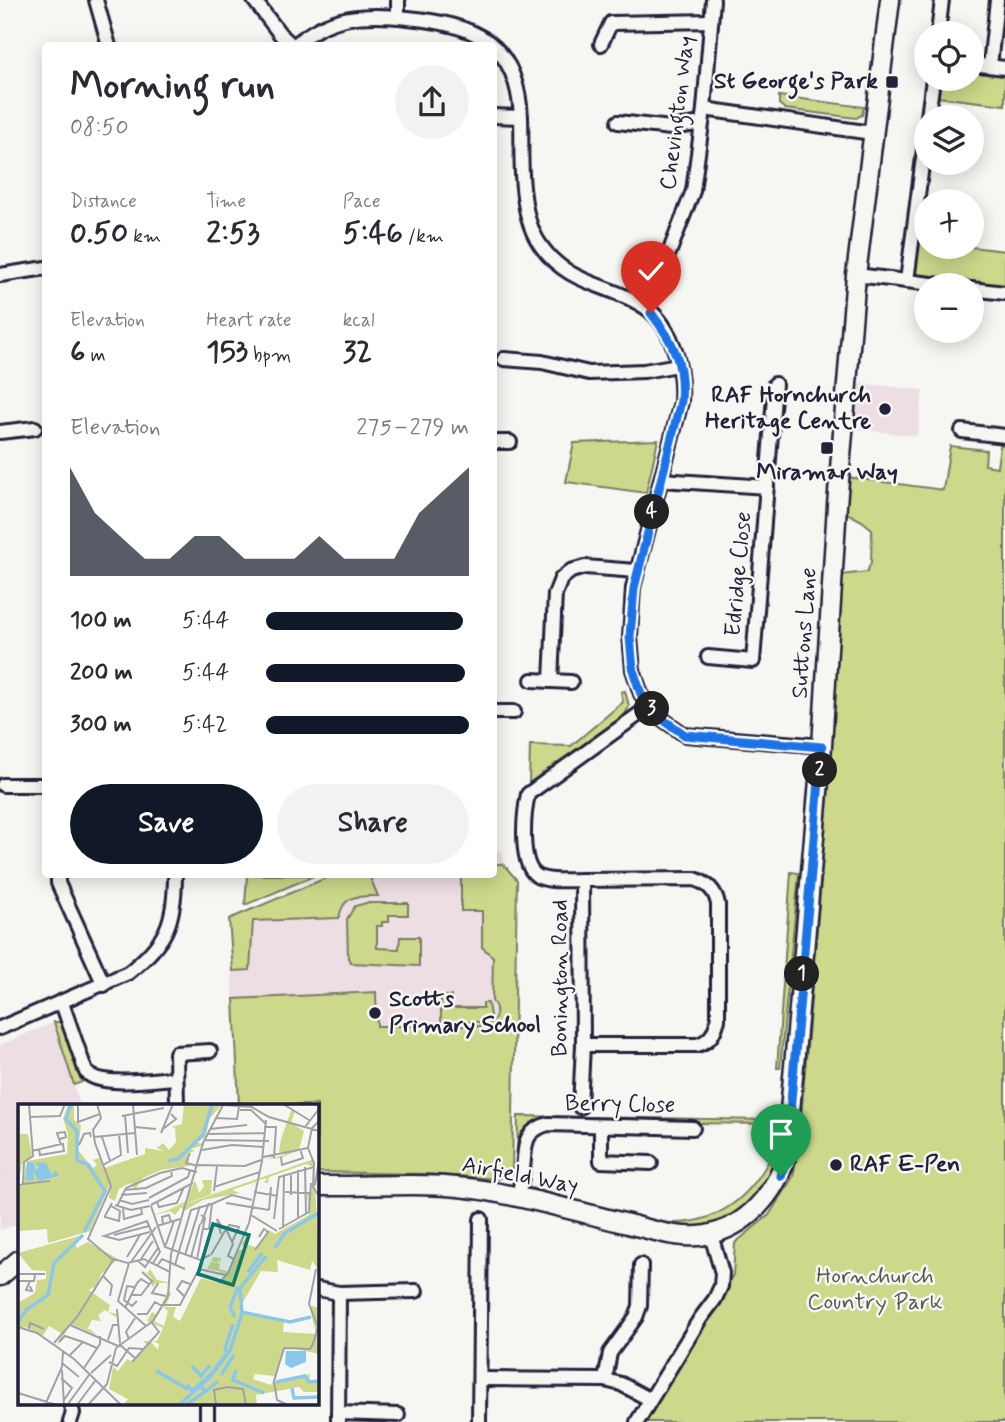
<!DOCTYPE html>
<html lang="en">
<head>
<meta charset="utf-8">
<style>
  body { margin:0; font-family:Mynerve,sans-serif; background:#f2f2f3; color:#2b2b33; height:100vh; display:flex; flex-direction:column; font-size:26px; white-space:nowrap }
  * { box-sizing:border-box; margin:0 }
  p { font-size:23px; color:#7c7c81 }
  .icon { flex:none; width:38px; height:38px; fill:none; stroke:currentColor; stroke-width:2; stroke-linecap:round; stroke-linejoin:round }
  .map { position:relative; flex:1; overflow:hidden }
  .side { position:absolute; left:42px; top:42px; width:455px; height:836px; display:flex; flex-direction:column; background:#fff; border-radius:7px; box-shadow:0 4px 18px #0003 }
  .side>* { flex:none }
  .buttons { position:absolute; left:914px; top:21px; display:grid; gap:14px }
  .buttons a { display:grid; place-items:center; width:70px; height:70px; border-radius:50%; background:#fff; box-shadow:0 4px 18px #0003; font-size:35px }
  .pin { position:absolute; display:grid; place-items:center; width:60px; height:60px; color:#fff; margin:-72px -30px; border-radius:50% 50% 50% 0; rotate:-45deg; box-shadow:0 0 7px #0007 }
  .pin .icon { rotate:45deg }
  .km { position:absolute; width:35px; height:35px; margin:-18px; border-radius:50%; background:#222; color:#fff; font-size:19px; line-height:35px; text-align:center }
  .round { display:grid; place-items:center; flex:none; width:74px; height:74px; border-radius:37px; background:#f2f2f3 }
  .summary { display:flex; align-items:center; justify-content:space-between; height:119px; padding:0 28px }
  h1 { font-size:38px; font-weight:700; line-height:52px }
  .stats { display:grid; grid-template-columns:repeat(3,1fr); gap:10px; height:119px; padding:7px 28px }
  .stats div { display:grid; align-content:center }
  .stats b { font-size:30px; font-weight:700 }
  .stats small { font-size:19px; font-weight:400 }
  .stats p { font-size:19px }
  .chart { height:196px; padding:14px 28px }
  .chart p { display:flex; justify-content:space-between }
  .chart svg { width:100%; height:126px; margin-top:7px; fill:#111827; opacity:.7 }
  .primary-button { display:flex; gap:14px; margin-top:auto; padding:14px 28px }
  .primary-button a { flex:1; height:80px; border-radius:42px; background:#111827; color:#fff; font-size:28px; font-weight:700; line-height:80px; text-align:center }
  .primary-button a+a { background:#f2f2f3; color:#2b2b33 }
  ul { padding:0 28px; list-style:none; font-size:23px }
  li { display:grid; grid-template-columns:112px 84px 1fr; align-items:center; height:52px }
  li i { height:18px; border-radius:9px; background:#111827 }
  .map>svg:first-child { display:block }
  .built { fill:#eddee4 }
  .green { fill:#cdd88b; stroke:#787d63; stroke-width:2 }
  .lines { fill:none; stroke-linecap:round; stroke-linejoin:round }
  .street-casing { stroke:#22223b; stroke-width:18 }
  .secondary-casing { stroke:#22223b; stroke-width:23 }
  .street { stroke:#f6f6f2; stroke-width:12 }
  .secondary { stroke:#f6f6f2; stroke-width:18 }
  .route-casing { stroke:#fff; stroke-width:14 }
  .route { stroke:#1a73e8; stroke-width:9 }
  .poi-dot { fill:#22223b; stroke:#f6f6f2; stroke-width:2.5 }
  .labels { text-anchor:middle; dominant-baseline:central; stroke-width:5; stroke-linejoin:round; paint-order:stroke }
  .poi-label { font-size:23px; font-weight:bold; fill:#22223b; stroke:#f6f6f2; text-anchor:end }
  .street-label { font-size:23px; fill:#22223b; stroke:#f6f6f2 }
  .park-label { font-size:23px; fill:#555953; stroke:#f6f6f2 }
  .inset-river { fill:none; stroke:#8bc7eb; stroke-width:3.5 }
  .inset-road { fill:none; stroke:#a1a1a9; stroke-width:2 }
  .view { fill:#0f766e; fill-opacity:0.15; stroke:#0f766e; stroke-width:3.5 }
  .inset-edge { fill:none; stroke:#22223b; stroke-width:3.5 }
</style>
</head>
<body>
<div class="map">
<svg width="1005" height="1422" viewBox="0 0 1005 1422">
  <rect width="100%" height="100%" fill="#f6f6f2"/>
  <filter id="ink" filterUnits="userSpaceOnUse"><feTurbulence type="fractalNoise" baseFrequency=".0143" numOctaves="2"/><feDisplacementMap in="SourceGraphic" scale="14" xChannelSelector="R" yChannelSelector="G"/><feConvolveMatrix kernelMatrix="1 2 1 2 8 2 1 2 1" color-interpolation-filters="sRGB"/></filter>
  <g filter="url(#ink)">
    <g class="built">
      <polygon points="850,382 923,390 917,436 847,428"/>
      <polygon points="494,851 502,851 503,864 517,880 512,1173 497,1179 427,1174 317,1172 317,1105 239,1105 229,919 333,875 494,875"/>
      <polygon points="54,1022 80,1105 19,1105 19,1224 0,1230 0,1045"/>
    </g>
    <g class="green">
      <polygon points="971,70 1005,74 1005,105 938,97 940,79 971,79"/>
      <polygon points="779,96 864,107 862,115 856,118 785,109 779,104"/>
      <polygon points="918,240 926,241 926,247 971,247 1005,251 1005,286 914,274"/>
      <polygon points="658,440 646,493 566,482 574,443"/>
      <polygon points="1005,443 1005,1422 644,1422 733,1275 735,1243 769,1215 793,1177 799,1142 830,774 841,575 867,572 871,562 872,529 862,521 845,512 846,477 943,490 950,446 986,450 985,465 997,467 1000,446"/>
      <polygon points="625,691 629,706 625,715 529,783 530,745 571,746 623,702 621,692"/>
      <path d="M494,864H503L517,880L512,1173L497,1179L427,1174L317,1172V1105H239L234,999L376,992L377,1026H487C496,1020 500,1011 492,1001L493,957L482,947V911H461V875H494Z"/>
      <polygon points="791,872 799,873 780,1068 777,1068"/>
      <polygon points="247,875 316,875 245,905"/>
      <path d="M333,875H369L378,896C358,896 343,894 339,918L253,921L250,970L233,971L229,919Z"/>
      <polygon points="366,903 408,903 408,915 389,915 389,922 382,922 382,926 377,926 377,948 399,949 400,937 419,937 419,966 351,963 348,958 347,919 355,906"/>
      <polygon points="441,996 451,996 451,1008 483,1008 483,1003 488,1003 490,1016 486,1022 441,1022"/>
      <polygon points="54,1022 61,1022 64,1025 82,1082 74,1085"/>
      <polygon points="518,1116 778,1120 767,1158 767,1124 538,1121 526,1129 517,1152"/>
      <path d="M780,1135C781,1159 773,1174 758,1193C747,1208 730,1222 711,1228C678,1238 571,1203 533,1193L528,1187L657,1222C720,1230 760,1191 780,1135Z"/>
    </g>
    <g class="lines">
      <defs>
        <g id="street">
          <polyline points="96,0 109,46"/>
          <polyline points="254,0 280,34 293,46"/>
          <polyline points="398,16 398,0"/>
          <polyline points="938,33 942,0"/>
          <polyline points="601,44 611,23 711,21"/>
          <path d="M294,46C328,15 364,13 408,18C476,25 517,42 521,117C522,144 520,170 524,196C526,213 531,232 541,246C568,284 604,283 640,304C673,322 683,367 681,402L633,588L630,637L633,670L641,694L658,716L685,735L822,746"/>
          <polyline points="971,64 1005,68"/>
          <polyline points="990,66 997,0"/>
          <polyline points="704,109 872,133"/>
          <polyline points="494,116 521,117"/>
          <polyline points="928,117 933,79"/>
          <polyline points="618,122 671,128 702,123"/>
          <polyline points="0,275 46,268"/>
          <polyline points="856,275 940,285"/>
          <polyline points="907,281 926,134"/>
          <polyline points="971,289 1005,293"/>
          <polyline points="637,302 669,253 693,191 704,109 713,0"/>
          <polyline points="504,359 542,362 589,373 644,371 678,365"/>
          <polyline points="962,431 1005,436"/>
          <polyline points="0,432 35,428"/>
          <polyline points="494,442 510,442"/>
          <polyline points="661,480 767,487"/>
          <polyline points="708,657 753,661 775,384"/>
          <polyline points="532,680 571,682"/>
          <polyline points="551,681 555,594 561,579 571,571 585,567 636,571"/>
          <polyline points="494,712 514,712"/>
          <polyline points="3,785 46,785"/>
          <polyline points="58,875 58,883 104,985"/>
          <path d="M582,880L695,879C708,884 715,890 718,904V1020C714,1033 711,1041 697,1045H583"/>
          <path d="M62,1003L86,1072C101,1088 154,1079 175,1078"/>
          <path d="M0,1028L128,973C166,943 175,923 175,875"/>
          <polyline points="177,1105 176,1053 210,1051"/>
          <path d="M580,1107L583,1045L582,880C569,880 551,882 539,877C518,867 524,813 528,794L649,707"/>
          <polyline points="601,1127 601,1161 651,1163"/>
          <path d="M518,1197C520,1187 522,1178 523,1169C526,1145 522,1132 548,1124L693,1128"/>
          <polyline points="317,1289 339,1293 416,1291"/>
          <polyline points="480,1379 605,1380 621,1384 649,1399"/>
          <polyline points="605,1380 610,1353 636,1317 640,1306 641,1265"/>
          <polyline points="70,1403 73,1413 70,1422"/>
          <polyline points="207,1403 207,1422"/>
          <polyline points="338,1413 398,1415"/>
          <polyline points="338,1422 339,1293"/>
          <polyline points="479,1422 481,1219"/>
          <polyline points="637,1422 700,1319 715,1299 721,1286 722,1273 711,1235"/>
        </g>
        <g id="secondary">
          <path d="M317,1186C372,1187 428,1181 482,1190C531,1198 579,1212 628,1224C653,1230 681,1240 706,1235C746,1228 775,1194 786,1157L822,746L837,505L856,275L890,0"/>
          <polyline points="0,1276 19,1260"/>
        </g>
      </defs>
      <use href="#street" class="street-casing"/>
      <use href="#secondary" class="secondary-casing"/>
      <use href="#street" class="street"/>
      <use href="#secondary" class="secondary"/>
    </g>
  </g>
  <g class="lines" filter="url(#ink)">
    <defs>
      <path id="route" d="M651,313C674,342 684,363 681,401L634,588L630,637L633,670L641,694L658,716L685,735L822,747L786,1157L781,1176"/>
    </defs>
    <use href="#route" class="route-casing"/>
    <use href="#route" class="route"/>
  </g>
  <g class="poi-dot">
    <rect x="885" y="75" width="14" height="14" rx="3.5"/>
    <circle cx="885" cy="409" r="7"/>
    <rect x="820" y="441" width="14" height="14" rx="3.5"/>
    <circle cx="375" cy="1013" r="7"/>
    <circle cx="836" cy="1165" r="7"/>
  </g>
  <g class="labels">
    <g class="poi-label">
      <text x="878" y="82">St George's Park</text>
      <text x="871" y="396">RAF Hornchurch<tspan x="871" dy="26">Heritage Centre</tspan></text>
      <text x="827" y="473" text-anchor="middle">Miramar Way</text>
      <text x="389" y="1000" text-anchor="start">Scotts<tspan x="389" dy="26">Primary School</tspan></text>
      <text x="850" y="1165" text-anchor="start">RAF E-Pen</text>
    </g>
    <g class="street-label">
      <text transform="translate(678 113) rotate(-83)">Chevington Way</text>
      <text transform="translate(739 574) rotate(-85)">Edridge Close</text>
      <text transform="translate(805 633) rotate(-86)">Suttons Lane</text>
      <text transform="translate(561 978) rotate(-90)">Bonington Road</text>
      <text transform="translate(620 1105) rotate(1)">Berry Close</text>
      <text transform="translate(520 1176) rotate(11)">Airfield Way</text>
    </g>
    <g class="park-label">
      <text x="875" y="1277">Hornchurch<tspan x="875" dy="26">Country Park</tspan></text>
    </g>
  </g>
  <g transform="translate(18 1104)">
    <rect width="301" height="301" fill="#f6f6f2"/>
    <path d="M50,0H56V16L63,21L60,46L75,64L79,61L75,56L81,54L87,64L127,50V44L146,47L139,44L145,39L151,46L158,38L157,24L153,23L164,20L166,0L203,2L191,15L188,33L178,38L187,41L172,45L177,47L171,49V62L143,66L125,74L116,87L114,79L108,81L101,85L97,97L91,94L92,80L72,127L30,139L29,125L0,127V83L4,82L9,57L49,50L50,30L45,15ZM273,7H277L273,19L286,27L281,46L262,54L256,55L246,54H255L259,23L256,54L268,50L261,48L263,35ZM0,30H10L14,52L4,60L0,82ZM296,55L301,166L294,157L292,166L259,156L260,168L243,167L224,200L225,207L238,212L266,216L265,228L298,230L291,201L301,204V250L268,243L257,272L237,270L235,275L253,281L257,273V278L292,270L291,276L301,277V288H286L281,283L238,291L239,301H105L110,295L91,285L95,263L100,267L109,255L115,258L129,241L125,237H132L128,232L140,246L141,240L135,237H139L145,224L129,217L134,208L139,211L145,203L136,217L146,222L150,207L144,201L153,179H141L140,184L139,178L134,183L133,173L125,168V167L129,170L132,165L139,176L153,179V165V178L151,187L153,190L147,203H158L155,213L162,217L183,174L201,179L208,172L205,170L201,168L210,169L189,165L193,158L202,160L200,154V159L193,157L195,153L203,154L201,165L211,168L220,146H229L224,140L228,133L229,140L239,144L251,126L257,130L291,111L289,89L293,90L296,63L288,60L251,73L250,79H246L249,74L238,77L236,83L237,78L214,86L222,89L185,96L166,107L163,103L157,111L152,107L137,111L140,121L139,123L136,111ZM177,76L181,89L186,82L184,76H194L193,90L227,78L150,106L168,97ZM65,131L57,139L59,144L70,138L100,155L83,170L77,188L76,183L71,186L92,201L90,208L100,210L98,213L87,206L80,211L83,217L74,216L69,226L72,225L79,231L53,220L39,242L43,229L31,222L24,233L41,244L11,224L2,223L0,228V199L17,189L19,176L28,175V167L14,166L0,149Z" fill="#cdd88b"/>
    <path d="M9,58L16,59L17,66L21,64L17,58L28,59L34,71L38,66L41,72L20,77L15,66L16,76L8,77ZM268,247H288V258L273,264L267,260Z" fill="#8bc7eb"/>
    <path class="inset-river" d="M53,0L48,15L59,27V56L70,61L87,87L66,128M150,57L160,55L185,31L194,1M257,144L267,129L301,109M230,168L244,149M224,208L272,218L293,213M217,213L212,203L220,183M0,218L8,206L30,191L36,159L65,131M207,245L215,220M174,262L183,272L192,261M218,266L215,276L246,289M138,267L170,285M203,271L216,251M258,278L287,272L291,278L301,277M169,281L174,287L192,271L210,248L206,245M182,282L188,287L200,277M274,284L276,294L301,293M161,301L192,273L212,247L224,209L222,184L248,152M168,301L188,287"/>
    <path class="inset-road" d="M60,0V18L82,10M115,0L119,51M189,0L235,3M265,0L291,16M232,2L251,13L301,27M222,6H233L247,19M107,11L110,49M104,12L146,4M11,13L42,12L47,0M197,14L219,15L221,3M301,17L294,24L290,44L296,59L295,83L301,92M117,23L138,25M246,23H258L256,54M287,23L301,5M145,25L158,15L153,10M192,25L229,21M143,29L155,0M190,30L246,29M76,33L117,29M84,33L92,57M42,35L48,33L47,28L39,29L43,41M187,36L251,37M61,41L66,30L72,29L73,33M184,46L214,41L245,43M14,47L39,41L45,40L46,47L22,51L21,45M172,49L168,59L180,62M245,53L290,44M263,53L264,61L285,54L282,45M85,61L103,51L101,30M180,61L227,62L243,56M287,63L288,109M280,66V115M5,80L32,77M297,81L301,57M0,82L5,80L6,58L15,52L11,0M196,83L242,68M106,86L128,84L154,72L153,66M196,87L199,62M236,88L260,92M267,88L293,89M103,91L129,89M273,91V69M131,94L170,73L172,66M101,96L114,100L131,96M139,98L141,103L159,99L166,83M208,99L251,106M194,100L214,91L234,96M97,101L113,106L132,102M133,101L175,79M93,102L102,107L101,117L87,113V112L94,99M99,102L108,84L142,69L164,64L179,68M133,102L147,143L182,156L192,151M105,104L106,115L124,110L123,104M251,106L253,83M233,111L259,127M256,115L261,73L296,63M145,120L144,113L151,111L153,118M183,120L191,99M139,122L162,115M265,124L266,71M184,125H191L194,100M209,125L211,121L221,123L214,138M261,125L291,108L293,79M132,128L101,136L86,132L129,117L142,148L135,159M203,130L199,115L205,125M96,131L131,122M147,143L156,117M237,146L250,128L246,125L241,133M167,151L182,102M193,151L208,125L215,140L210,152L216,155M109,153L122,131M173,153L182,120M95,155L110,159L126,155L152,168M123,155L135,137M179,155L187,114L183,111M119,156L127,163L140,144M113,158L138,123M111,159L100,197L128,222M157,161L173,106L194,100M139,162L144,155L167,165M0,170H27M85,172L94,181L92,192M0,177H16L17,171M140,179L134,189L148,192M201,179L210,169L231,119L244,57L248,16M12,182L14,187L8,186L12,177M116,183L109,182L106,196L114,202L119,197M113,191H123L134,177L124,168M167,193L159,185L164,177L172,180M142,201H162L181,165L207,171M107,204L119,179L123,175L131,180M99,205L102,239M119,210H129L137,198L144,202M52,221L100,242M0,223L19,229L56,255L103,301M11,225L12,219L26,225M111,235L108,228L117,214M90,236L95,221H101M41,238L47,232L65,238M36,239L59,213L95,156L70,135L93,82L77,39L75,26L83,14L79,0M101,240L117,254M52,251L65,238L79,244M91,258L99,262L111,244L125,245M114,258L141,228L134,219M44,259L61,273M66,264L82,240V232M44,266L46,301M73,269L93,251M43,274L54,284L46,296M0,289L39,301M50,300L71,271M27,301L44,263L45,247M59,301L77,277M70,301L89,280L98,244L135,217L150,192L153,150L168,98L185,39L205,1M198,301L196,286L209,283L225,285L228,301M270,301L259,296L256,277L266,244L292,245L295,240L300,223L291,200L298,165"/>
    <path class="view" d="M195,120L231,131L215,181L180,170Z"/>
    <rect width="301" height="301" class="inset-edge"/>
  </g>
</svg>
<div class="buttons">
<a><svg class="icon" aria-label="locate" viewBox="0 0 24 24"><circle cx="12" cy="12" r="6"/><path d="M12 2v4M12 18v4M2 12h4M18 12h4"/></svg></a>
<a><svg class="icon" aria-label="layers" viewBox="0 0 24 24"><path d="M12 4l9 5-9 5-9-5zM3 14l9 5 9-5"/></svg></a>
<a>+</a>
<a>−</a>
</div>
<div class="pin" style="left:781px;top:1176px;background:#1e9e55"><svg class="icon" aria-label="arrive" viewBox="0 0 24 24"><path d="M6 21V4h12l-3 4 3 4H6"/></svg></div>
<div class="pin" style="left:651px;top:313px;background:#d93025"><svg class="icon" aria-label="check" viewBox="0 0 24 24"><path d="M5 12l5 5 9-10"/></svg></div>
<b class="km" style="left:802px;top:974px">1</b>
<b class="km" style="left:820px;top:770px">2</b>
<b class="km" style="left:652px;top:709px">3</b>
<b class="km" style="left:652px;top:512px">4</b>
<section class="side">
<div class="summary"><div><h1>Morning run</h1><p>08:50</p></div><a class="round"><svg class="icon" aria-label="share" viewBox="0 0 24 24"><path d="M12 15V3M7 8l5-5 5 5M5 13v7h14v-7"/></svg></a></div>
<div class="stats">
<div><p>Distance</p><b>0.50<small> km</small></b></div>
<div><p>Time</p><b>2:53</b></div>
<div><p>Pace</p><b>5:46<small> /km</small></b></div>
</div>
<div class="stats">
<div><p>Elevation</p><b>6<small> m</small></b></div>
<div><p>Heart rate</p><b>153<small> bpm</small></b></div>
<div><p>kcal</p><b>32</b></div>
</div>
<div class="chart"><p><span>Elevation</span>275–279 m</p>
<svg viewBox="0 0 160 44" preserveAspectRatio="none"><path d="M0 44V6L10 22L20 30L30 38L40 38L50 30L60 30L70 38L80 38L90 38L100 30L110 38L120 38L130 38L140 22L150 14L160 6V44z"/></svg>
</div>
<ul>
<li><b>100 m</b>5:44<i style="width:97%"></i></li>
<li><b>200 m</b>5:44<i style="width:98%"></i></li>
<li><b>300 m</b>5:42<i style="width:100%"></i></li>
</ul>
<div class="primary-button"><a>Save</a><a>Share</a></div>
</section>
</div>
</body>
</html>
